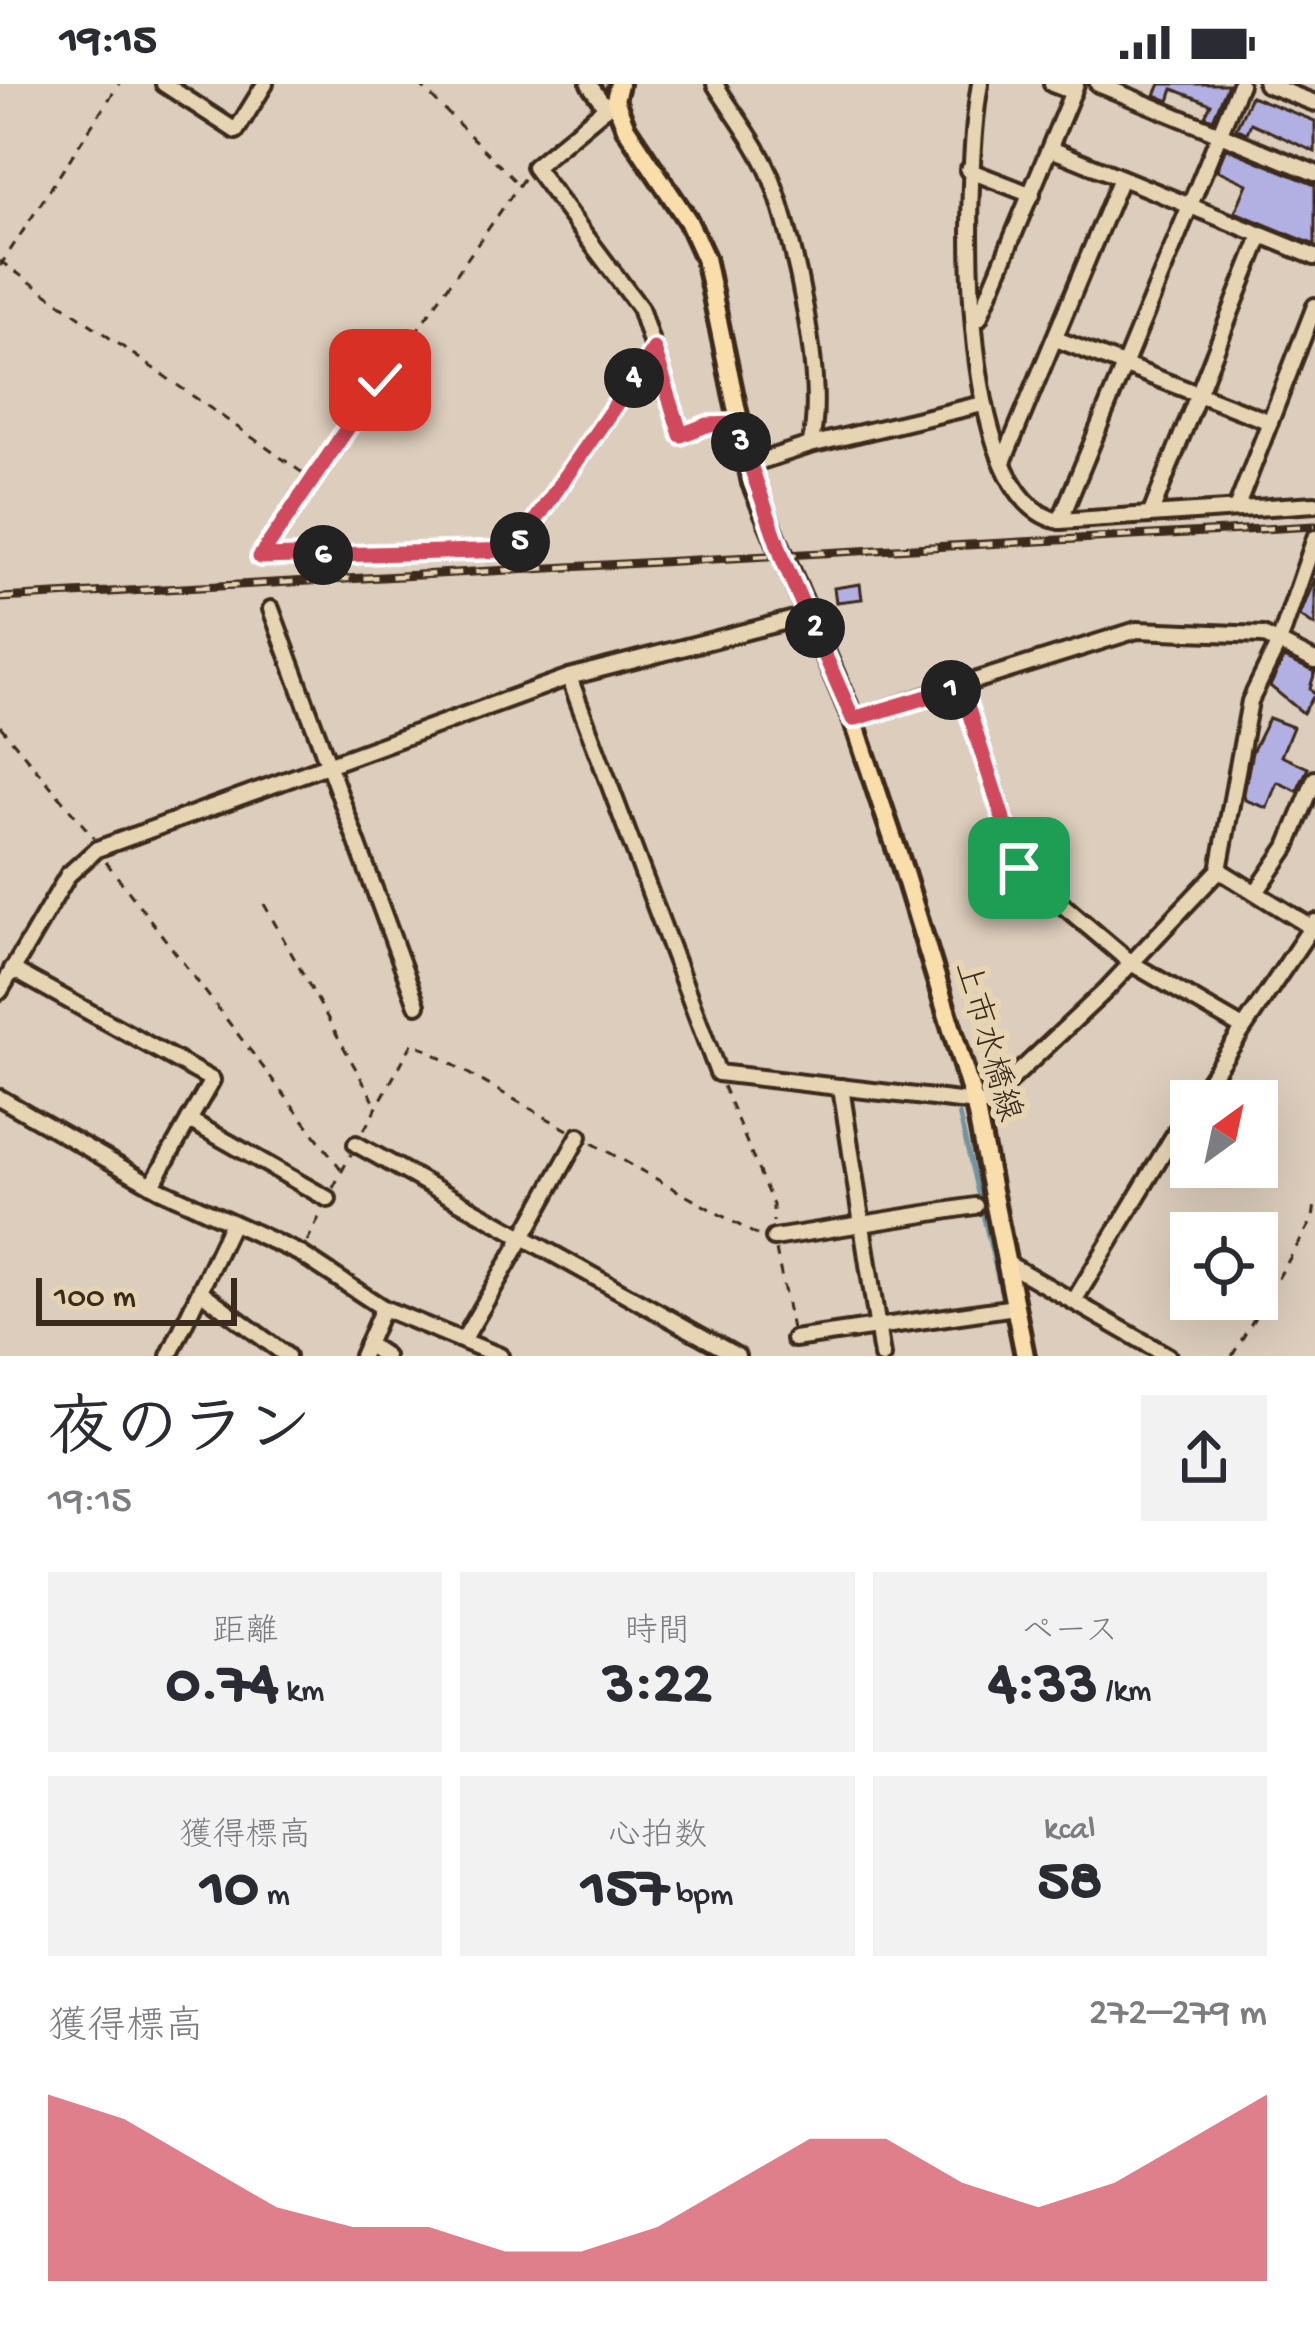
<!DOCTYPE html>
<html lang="ja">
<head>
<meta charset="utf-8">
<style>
  body { margin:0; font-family:"Gochi Hand","Klee One",sans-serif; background:#f2f2f3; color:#2b2b33; height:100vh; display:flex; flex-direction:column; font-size:45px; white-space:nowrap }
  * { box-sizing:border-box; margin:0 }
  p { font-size:39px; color:#7c7c81 }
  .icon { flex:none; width:66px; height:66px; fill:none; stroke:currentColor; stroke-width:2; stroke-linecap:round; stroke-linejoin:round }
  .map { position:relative; height:1272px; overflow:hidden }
  .sheet { display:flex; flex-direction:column; background:#fff; flex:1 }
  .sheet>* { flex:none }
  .needle { width:78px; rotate:33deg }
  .buttons { position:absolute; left:1170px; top:996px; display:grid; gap:24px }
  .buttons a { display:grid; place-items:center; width:108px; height:108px; border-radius:0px; background:#fff; box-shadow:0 12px 48px #0002; font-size:60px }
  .scale { position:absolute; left:36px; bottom:30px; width:201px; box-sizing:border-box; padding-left:12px; border:6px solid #3b2a1e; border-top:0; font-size:33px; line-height:42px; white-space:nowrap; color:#3b2a1e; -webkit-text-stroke:9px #e7d4b2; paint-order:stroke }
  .pin { position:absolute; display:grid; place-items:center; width:102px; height:102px; color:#fff; margin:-51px; border-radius:24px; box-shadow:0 6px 18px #0006 }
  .km { position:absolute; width:60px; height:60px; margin:-30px; border-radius:50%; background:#222; color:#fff; font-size:33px; line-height:60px; text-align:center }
  .round { display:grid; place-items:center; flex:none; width:126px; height:126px; border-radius:0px; background:#f2f2f3 }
  .head { display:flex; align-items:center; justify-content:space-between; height:204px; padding:0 48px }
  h1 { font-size:66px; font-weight:800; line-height:90px }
  .figures { display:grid; grid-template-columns:repeat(3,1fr); gap:18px; height:204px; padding:12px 48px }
  .figures div { display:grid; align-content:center; border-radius:0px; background:#f2f2f3; text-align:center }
  .figures b { font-size:60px; font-weight:800 }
  .figures small { font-size:33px; font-weight:400 }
  .figures p { font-size:33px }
  .chart { height:336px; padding:24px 48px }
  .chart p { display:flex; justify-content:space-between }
  .chart svg { width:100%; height:216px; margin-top:12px; fill:#d1495b; opacity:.7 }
  .status { display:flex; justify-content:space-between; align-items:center; height:84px; padding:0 60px; background:#fff; direction:ltr }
  .status svg { height:33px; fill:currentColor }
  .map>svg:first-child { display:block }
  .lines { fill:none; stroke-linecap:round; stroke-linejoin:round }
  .stream { stroke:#7194a0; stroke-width:4.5 }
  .building { fill:#b2b0e2; stroke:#3b2a1e; stroke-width:3 }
  .minor-casing { stroke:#3b2a1e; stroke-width:22 }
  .major-casing { stroke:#3b2a1e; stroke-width:26 }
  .path { stroke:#3b2a1e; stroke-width:3; stroke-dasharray:9 9; stroke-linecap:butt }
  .minor { stroke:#e7d4b2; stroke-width:14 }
  .major { stroke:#f9deab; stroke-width:16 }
  .rail-casing { stroke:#3b2a1e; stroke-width:9 }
  .rail { stroke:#e7d4b2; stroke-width:4.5; stroke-dasharray:14; stroke-linecap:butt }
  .route-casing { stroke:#fff; stroke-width:24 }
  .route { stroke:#d1495b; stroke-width:15 }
  .labels { text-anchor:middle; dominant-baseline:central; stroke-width:12; stroke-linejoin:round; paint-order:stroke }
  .street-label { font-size:33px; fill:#3b2a1e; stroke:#e7d4b2 }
</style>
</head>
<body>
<div class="status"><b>19:15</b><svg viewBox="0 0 49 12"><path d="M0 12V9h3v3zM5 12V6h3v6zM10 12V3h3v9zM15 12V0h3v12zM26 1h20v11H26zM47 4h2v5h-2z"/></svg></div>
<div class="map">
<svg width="1315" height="1272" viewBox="0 0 1315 1272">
  <rect width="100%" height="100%" fill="#dccdbc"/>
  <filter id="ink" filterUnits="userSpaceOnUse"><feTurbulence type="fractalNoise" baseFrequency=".00833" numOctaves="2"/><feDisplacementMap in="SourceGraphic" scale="24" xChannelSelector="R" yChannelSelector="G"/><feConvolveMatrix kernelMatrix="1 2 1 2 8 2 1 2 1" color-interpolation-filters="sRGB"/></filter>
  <g filter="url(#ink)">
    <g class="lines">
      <g class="stream">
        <polyline points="959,1030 1004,1220"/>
        <polyline points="1006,1231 1015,1272"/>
      </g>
    </g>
    <g class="building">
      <polygon points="1160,0 1228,0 1213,35 1205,32 1211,20 1173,5 1169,17 1155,11"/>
      <polygon points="1251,12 1315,37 1315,68 1251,39 1247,49 1236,44"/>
      <polygon points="1226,64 1315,101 1315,161 1235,128 1247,100 1217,86"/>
      <polygon points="1315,494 1315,542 1300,532"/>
      <polygon points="860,500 862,515 836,518 834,504"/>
      <polygon points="1284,574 1315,588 1310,604 1315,610 1303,629 1270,602"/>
      <polygon points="1269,634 1293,643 1281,672 1308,684 1297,707 1277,698 1267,724 1245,716 1244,710 1252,668"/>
    </g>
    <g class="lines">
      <defs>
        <g id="minor">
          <polyline points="164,0 236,47 265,0"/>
          <polyline points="589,0 604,21"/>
          <path d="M715,0C733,30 760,63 772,96C794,154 827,302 810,361L748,381"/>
          <path d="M980,0C965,84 952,418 1060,437L1315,420"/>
          <polyline points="1052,0 1073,8"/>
          <polyline points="1098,0 1315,89"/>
          <polyline points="1266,0 1315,19"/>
          <polyline points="615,16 534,83 640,224 681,351 707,341 737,340"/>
          <polyline points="1051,65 1315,173"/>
          <polyline points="968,86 1032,111"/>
          <polyline points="979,234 1076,0"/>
          <polyline points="1056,255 1270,338"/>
          <polyline points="810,361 983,320"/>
          <polyline points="1003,378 1121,94"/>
          <polyline points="1236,425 1315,222"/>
          <polyline points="1151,429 1261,152"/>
          <polyline points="1060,437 1240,0"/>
          <polyline points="260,473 515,466 654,265"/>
          <polyline points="271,525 417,921"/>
          <polyline points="569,593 718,989 985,1020 1105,907 1219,786 1250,617 1280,556 1315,454"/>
          <polyline points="961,603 1019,784 1131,879 1243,944"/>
          <polyline points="853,635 1137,546 1263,551 1315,577"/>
          <polyline points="1219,786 1311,843"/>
          <polyline points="1257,807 1287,763 1315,695"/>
          <polyline points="12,885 212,996 152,1101"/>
          <polyline points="0,907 68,791 97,765 569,593 810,531"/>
          <polyline points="841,1003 882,1272"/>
          <polyline points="0,1014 159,1105 301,1170 383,1224 500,1272"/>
          <polyline points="1195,1017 1315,838"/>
          <polyline points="189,1036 328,1115"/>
          <polyline points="579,1052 523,1153 737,1272"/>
          <polyline points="356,1060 523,1153 465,1253"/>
          <polyline points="774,1154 975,1122"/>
          <polyline points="1005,1178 1168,1272"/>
          <polyline points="200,1207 287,1272"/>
          <polyline points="1074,1217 1191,1023"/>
          <polyline points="794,1255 1015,1223"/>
          <polyline points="367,1260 385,1272"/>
          <polyline points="169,1272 231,1141"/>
          <polyline points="362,1272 383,1224"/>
        </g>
        <polyline id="major" points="619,0 615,16 626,44 688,137 705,174 752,399 853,635 902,782 975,1021 1025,1272"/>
      </defs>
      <use href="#minor" class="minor-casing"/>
      <use href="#major" class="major-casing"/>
      <g class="path">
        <polyline points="419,0 516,98"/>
        <polyline points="0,177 310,394"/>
        <polyline points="0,182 119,0"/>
        <polyline points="270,456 526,91"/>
        <polyline points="0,642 94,754"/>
        <polyline points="106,778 341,1085"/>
        <polyline points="264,820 376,1021"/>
        <polyline points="723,1002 773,1121 773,1138"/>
        <polyline points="364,1046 413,958 568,1046"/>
        <polyline points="592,1059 762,1154"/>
        <polyline points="333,1104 351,1070"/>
        <polyline points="307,1158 321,1129"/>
        <polyline points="776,1166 792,1245"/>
        <polyline points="1232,1272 1313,1135 1315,1119"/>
      </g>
      <use href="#minor" class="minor"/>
      <use href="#major" class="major"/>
      <defs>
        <polyline id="rail" points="0,514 1315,442"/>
      </defs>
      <use href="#rail" class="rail-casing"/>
      <use href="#rail" class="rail"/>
    </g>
  </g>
  <g class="lines" filter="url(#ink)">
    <defs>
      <polyline id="route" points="380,296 260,473 515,466 654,265 681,351 707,341 736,340 784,478 853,635 961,603 1019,784"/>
    </defs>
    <use href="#route" class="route-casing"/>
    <use href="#route" class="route"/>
  </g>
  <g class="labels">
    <g class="street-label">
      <text transform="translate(985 958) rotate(74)">上市水橋線</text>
    </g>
  </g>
</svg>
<div class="buttons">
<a><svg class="needle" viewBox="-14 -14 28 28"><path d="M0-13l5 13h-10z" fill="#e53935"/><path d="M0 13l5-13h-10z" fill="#7c7c81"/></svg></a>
<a><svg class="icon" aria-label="locate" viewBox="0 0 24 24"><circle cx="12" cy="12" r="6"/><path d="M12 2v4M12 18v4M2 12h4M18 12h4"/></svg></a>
</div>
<div class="scale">100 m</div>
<div class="pin" style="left:1019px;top:784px;background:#1e9e55"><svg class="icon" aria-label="arrive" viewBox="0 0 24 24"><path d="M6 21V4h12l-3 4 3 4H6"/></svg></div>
<div class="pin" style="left:380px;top:296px;background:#d93025"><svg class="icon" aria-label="check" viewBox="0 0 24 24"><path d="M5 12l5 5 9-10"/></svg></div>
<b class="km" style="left:951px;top:606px">1</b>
<b class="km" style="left:815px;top:544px">2</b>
<b class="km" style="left:741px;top:358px">3</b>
<b class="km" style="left:634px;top:294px">4</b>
<b class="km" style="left:520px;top:458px">5</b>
<b class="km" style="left:323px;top:471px">6</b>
</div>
<section class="sheet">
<div class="head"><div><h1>夜のラン</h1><p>19:15</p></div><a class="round"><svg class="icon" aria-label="share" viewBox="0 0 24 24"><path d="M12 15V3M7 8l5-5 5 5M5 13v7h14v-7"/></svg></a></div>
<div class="figures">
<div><p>距離</p><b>0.74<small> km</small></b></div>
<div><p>時間</p><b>3:22</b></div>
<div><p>ペース</p><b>4:33<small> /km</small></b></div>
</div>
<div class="figures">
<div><p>獲得標高</p><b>10<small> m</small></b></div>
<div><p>心拍数</p><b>157<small> bpm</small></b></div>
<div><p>kcal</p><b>58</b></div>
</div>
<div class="chart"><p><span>獲得標高</span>272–279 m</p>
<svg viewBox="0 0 160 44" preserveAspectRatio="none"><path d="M0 44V6L10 11L20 20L30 29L40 33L50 33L60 38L70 38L80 33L90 24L100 15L110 15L120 24L130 29L140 24L150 15L160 6V44z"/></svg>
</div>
</section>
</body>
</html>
